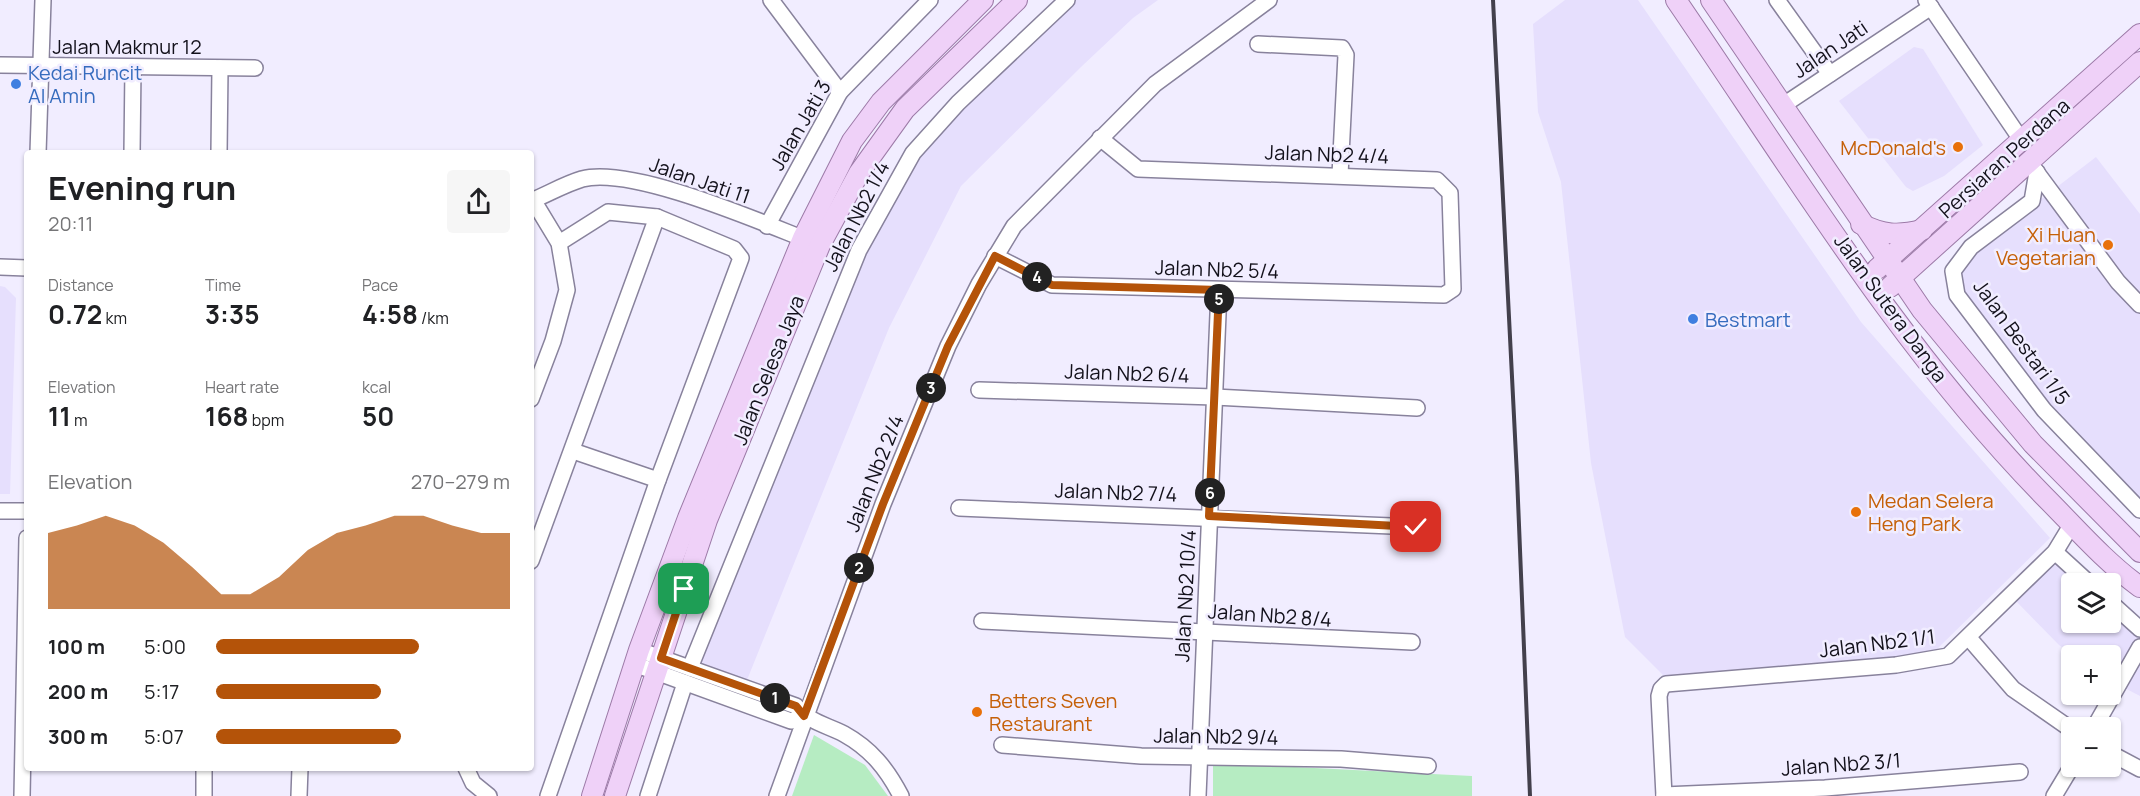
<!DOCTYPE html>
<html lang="en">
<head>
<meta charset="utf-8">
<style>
  body { margin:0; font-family:Manrope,sans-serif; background:#f6f6f6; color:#202124; height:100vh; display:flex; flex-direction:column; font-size:22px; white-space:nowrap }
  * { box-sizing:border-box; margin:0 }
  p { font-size:20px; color:#757577 }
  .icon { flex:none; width:33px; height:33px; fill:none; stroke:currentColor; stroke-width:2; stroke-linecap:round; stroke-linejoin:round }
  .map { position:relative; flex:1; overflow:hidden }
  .panel { position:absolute; left:24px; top:150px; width:510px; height:621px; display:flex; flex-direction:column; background:#fff; border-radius:6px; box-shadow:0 2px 4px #0004 }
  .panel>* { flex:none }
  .buttons { position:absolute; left:2061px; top:573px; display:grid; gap:12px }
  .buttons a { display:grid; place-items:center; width:60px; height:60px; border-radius:6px; background:#fff; box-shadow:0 2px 4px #0004; font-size:30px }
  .pin { position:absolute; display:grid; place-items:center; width:51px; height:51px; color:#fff; margin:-26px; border-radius:12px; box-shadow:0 3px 9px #0006 }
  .km { position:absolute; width:30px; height:30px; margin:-15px; border-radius:50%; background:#222; color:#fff; font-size:16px; line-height:30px; text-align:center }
  .round { display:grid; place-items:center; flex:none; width:63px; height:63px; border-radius:6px; background:#f6f6f6 }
  .overview { display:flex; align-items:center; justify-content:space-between; height:102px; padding:0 24px }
  h1 { font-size:33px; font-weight:700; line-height:45px }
  .stats { display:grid; grid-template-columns:repeat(3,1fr); gap:9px; height:102px; padding:6px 24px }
  .stats div { display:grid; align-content:center }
  .stats b { font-size:26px; font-weight:700 }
  .stats small { font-size:16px; font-weight:400 }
  .stats p { font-size:16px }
  .chart { height:168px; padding:12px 24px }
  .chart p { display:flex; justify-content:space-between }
  .chart svg { width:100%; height:108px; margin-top:6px; fill:#b45309; opacity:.7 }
  ul { padding:0 24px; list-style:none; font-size:20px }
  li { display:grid; grid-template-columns:96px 72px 1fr; align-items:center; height:45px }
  li i { height:15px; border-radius:8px; background:#b45309 }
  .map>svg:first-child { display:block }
  .built { fill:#e6dffd }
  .green { fill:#b6ecc2 }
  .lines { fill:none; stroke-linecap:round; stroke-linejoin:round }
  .minor-casing { stroke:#88829c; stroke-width:18 }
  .major-casing { stroke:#9c7aa7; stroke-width:22 }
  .minor { stroke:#fff; stroke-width:15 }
  .major { stroke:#efd1f8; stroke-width:20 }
  .rail { stroke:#43404c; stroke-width:4 }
  .route-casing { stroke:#fff; stroke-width:12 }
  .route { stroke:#b45309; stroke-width:8 }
  .shop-dot { fill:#3f7fe0; stroke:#f1edff; stroke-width:2 }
  .food-dot { fill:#e8710a; stroke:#f1edff; stroke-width:2 }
  .labels { text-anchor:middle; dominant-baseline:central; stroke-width:5; stroke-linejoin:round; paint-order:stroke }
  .street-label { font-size:20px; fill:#13111b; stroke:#f1edff }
  .shop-label { font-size:20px; fill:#366cbe; stroke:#f1edff; text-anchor:start }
  .food-label { font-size:20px; fill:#c56008; stroke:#f1edff; text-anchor:end }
</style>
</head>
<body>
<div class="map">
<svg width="2140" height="796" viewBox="0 0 2140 796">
  <rect width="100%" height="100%" fill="#f1edff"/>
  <g class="built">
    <polygon points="1074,0 1158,0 1133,18 1081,67 961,186 889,328 747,680 696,663 864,251 919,152 961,107"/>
    <polygon points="1565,0 1638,0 1861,322 2050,538 1936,650 1884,662 1666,678 1625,637 1591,463 1561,182 1538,112 1533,24"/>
    <polygon points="1914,47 1923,49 1983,145 1944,176 1913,191 1906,187 1839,101"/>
    <polygon points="2096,157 2140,214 2140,503 2050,411 1962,294 1958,272 1974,251"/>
    <polygon points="0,286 5,287 16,298 10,494 0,494"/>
    <polygon points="2055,558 2083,583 2072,584 2072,622 2110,622 2111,609 2140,636 2140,696 2111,681 2110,656 2074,655 2059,645 2014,599"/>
  </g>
  <g class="green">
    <polygon points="814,735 865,765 888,796 792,796"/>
    <polygon points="1213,763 1472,776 1472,796 1213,796"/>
  </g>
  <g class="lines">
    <defs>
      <g id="minor">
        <polyline points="771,0 840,92"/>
        <polyline points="1777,0 1830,74"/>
        <polyline points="1926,0 2022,141"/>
        <polyline points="1258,44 1342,48 1346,55 1340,175"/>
        <polyline points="0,65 255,68"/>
        <polyline points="1782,106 1931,7"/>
        <polyline points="38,153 43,0"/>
        <polyline points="132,153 133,67"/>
        <polyline points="219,153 220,68"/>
        <polyline points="2035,170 2118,282 2140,305"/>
        <polyline points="2037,172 2032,201 1971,247 1953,271 1957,295 2044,410 2140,510"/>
        <path d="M531,201C548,194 565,184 582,179C633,166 760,222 812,242"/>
        <polyline points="767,226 840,92 930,0"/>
        <polyline points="995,256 1052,285 1444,295 1453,289 1450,193 1437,180 1138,169 1100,138"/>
        <polyline points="0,267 27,268"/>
        <polyline points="979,390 1215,397 1417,408"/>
        <polyline points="531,399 553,341 567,290 559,243 533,200"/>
        <polyline points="573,451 658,480"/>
        <polyline points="959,508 1416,527"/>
        <polyline points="0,511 27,511"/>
        <polyline points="2055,552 2090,584"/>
        <polyline points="531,561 657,217"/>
        <polyline points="2110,602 2140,629"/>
        <polyline points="982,621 1412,642"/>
        <polyline points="1969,638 2013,689 2072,730"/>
        <path d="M639,650L796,706C808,722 827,725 844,734C871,749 887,769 901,796"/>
        <polyline points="634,664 791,721 804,716"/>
        <polyline points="690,668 859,250 913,153 958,103 1067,0"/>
        <polyline points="2094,728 2140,647"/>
        <polyline points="1002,745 1141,756 1341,759 1428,766"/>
        <polyline points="2110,753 2140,769"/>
        <polyline points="466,768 473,783 489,796"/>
        <polyline points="1664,795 1825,788 2020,772"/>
        <polyline points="22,796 27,538"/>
        <polyline points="204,796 204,768"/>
        <polyline points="299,796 300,768"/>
        <polyline points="548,796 658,480 741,258 734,249 657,217 608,212 559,243"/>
        <polyline points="648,796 685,683"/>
        <polyline points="777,796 883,504 948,346 979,284 1014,226 1155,84 1269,0"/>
        <polyline points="1198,796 1219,290"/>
        <polyline points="1664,796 1659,696 1661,689 1666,684 1896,665 1948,656 2055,552 2072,524"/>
        <polyline points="2054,796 2072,766"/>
      </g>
      <g id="major">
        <path d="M1676,0C1792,169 1900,349 2044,496C2075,527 2105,562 2140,587"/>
        <polyline points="1711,0 1922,310 2033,444 2140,552"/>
        <path d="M1861,224C1883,235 1898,236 1922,230"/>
        <polyline points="1877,269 2140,34"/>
        <polyline points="1890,287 2140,62"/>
        <polyline points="592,796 639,650 688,518 803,238 852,141 881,102 983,0"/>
        <polyline points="615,796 707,520 820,245 859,173 905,109 1017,0"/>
      </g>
    </defs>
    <use href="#minor" class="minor-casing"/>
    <use href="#major" class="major-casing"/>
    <use href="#minor" class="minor"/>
    <use href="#major" class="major"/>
    <polyline class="rail" points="1493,0 1517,476 1530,796"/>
  </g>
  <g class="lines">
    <defs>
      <polyline id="route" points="684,589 661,658 796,706 804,716 883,504 948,346 995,256 1052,285 1219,290 1209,516 1416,527"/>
    </defs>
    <use href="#route" class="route-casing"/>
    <use href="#route" class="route"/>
  </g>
  <g class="shop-dot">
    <circle cx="16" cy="84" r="6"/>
    <circle cx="1693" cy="319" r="6"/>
  </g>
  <g class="food-dot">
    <circle cx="1958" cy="147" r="6"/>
    <circle cx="2108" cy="245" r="6"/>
    <circle cx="1856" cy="512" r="6"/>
    <circle cx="977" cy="712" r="6"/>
  </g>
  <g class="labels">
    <g class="street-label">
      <text x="127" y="46">Jalan Makmur 12</text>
      <text transform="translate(1830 49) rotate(-34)">Jalan Jati</text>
      <text transform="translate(800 125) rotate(-60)">Jalan Jati 3</text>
      <text transform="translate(1327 154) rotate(2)">Jalan Nb2 4/4</text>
      <text transform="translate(2004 158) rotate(-42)">Persiaran Perdana</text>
      <text transform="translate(700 180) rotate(19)">Jalan Jati 11</text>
      <text transform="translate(856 216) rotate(-63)">Jalan Nb2 1/4</text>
      <text transform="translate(1217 269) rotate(2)">Jalan Nb2 5/4</text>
      <text transform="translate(1891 308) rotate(54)">Jalan Sutera Danga</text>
      <text transform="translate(2022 342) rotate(54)">Jalan Bestari 1/5</text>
      <text transform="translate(768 370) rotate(-68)">Jalan Selesa Jaya</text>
      <text transform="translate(1127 373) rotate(2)">Jalan Nb2 6/4</text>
      <text transform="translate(874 473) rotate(-68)">Jalan Nb2 2/4</text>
      <text transform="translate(1116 492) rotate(2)">Jalan Nb2 7/4</text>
      <text transform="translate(1185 596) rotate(-87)">Jalan Nb2 10/4</text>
      <text transform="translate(1270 615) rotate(4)">Jalan Nb2 8/4</text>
      <text transform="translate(1877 643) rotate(-7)">Jalan Nb2 1/1</text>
      <text transform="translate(1216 736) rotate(1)">Jalan Nb2 9/4</text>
      <text transform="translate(1841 764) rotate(-4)">Jalan Nb2 3/1</text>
    </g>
    <g class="shop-label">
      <text x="28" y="72">Kedai Runcit<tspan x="28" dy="23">Al Amin</tspan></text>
      <text x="1705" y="319">Bestmart</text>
    </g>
    <g class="food-label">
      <text x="1946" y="147">McDonald's</text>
      <text x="2096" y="234">Xi Huan<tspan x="2096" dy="23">Vegetarian</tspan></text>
      <text x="1868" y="500" text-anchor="start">Medan Selera<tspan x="1868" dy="23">Heng Park</tspan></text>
      <text x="989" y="700" text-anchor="start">Betters Seven<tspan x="989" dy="23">Restaurant</tspan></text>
    </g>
  </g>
</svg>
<div class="buttons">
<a><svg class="icon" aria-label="layers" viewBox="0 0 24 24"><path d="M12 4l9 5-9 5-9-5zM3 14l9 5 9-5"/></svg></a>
<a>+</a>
<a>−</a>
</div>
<div class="pin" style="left:684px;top:589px;background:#1e9e55"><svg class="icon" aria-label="arrive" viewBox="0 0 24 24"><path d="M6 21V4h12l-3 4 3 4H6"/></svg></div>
<div class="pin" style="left:1416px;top:527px;background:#d93025"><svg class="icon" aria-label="check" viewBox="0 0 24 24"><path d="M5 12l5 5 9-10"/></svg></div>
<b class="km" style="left:775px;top:698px">1</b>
<b class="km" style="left:859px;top:568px">2</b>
<b class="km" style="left:931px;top:388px">3</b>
<b class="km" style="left:1037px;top:277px">4</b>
<b class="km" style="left:1219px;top:299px">5</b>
<b class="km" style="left:1210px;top:493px">6</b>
<section class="panel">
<div class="overview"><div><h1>Evening run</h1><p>20:11</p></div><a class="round"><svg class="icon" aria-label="share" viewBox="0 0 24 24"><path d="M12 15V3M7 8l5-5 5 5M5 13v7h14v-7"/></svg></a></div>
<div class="stats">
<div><p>Distance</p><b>0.72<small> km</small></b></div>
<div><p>Time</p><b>3:35</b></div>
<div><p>Pace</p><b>4:58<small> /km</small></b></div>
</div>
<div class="stats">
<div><p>Elevation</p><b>11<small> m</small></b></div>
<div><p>Heart rate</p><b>168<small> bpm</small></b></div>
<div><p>kcal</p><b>50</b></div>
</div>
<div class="chart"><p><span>Elevation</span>270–279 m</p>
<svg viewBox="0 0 160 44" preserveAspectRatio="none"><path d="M0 44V13L10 10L20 6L30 10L40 17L50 27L60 38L70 38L80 31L90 20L100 13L110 10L120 6L130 6L140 10L150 13L160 13V44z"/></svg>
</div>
<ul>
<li><b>100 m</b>5:00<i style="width:69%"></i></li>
<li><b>200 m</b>5:17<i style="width:56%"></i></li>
<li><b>300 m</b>5:07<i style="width:63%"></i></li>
</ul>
</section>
</div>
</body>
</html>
